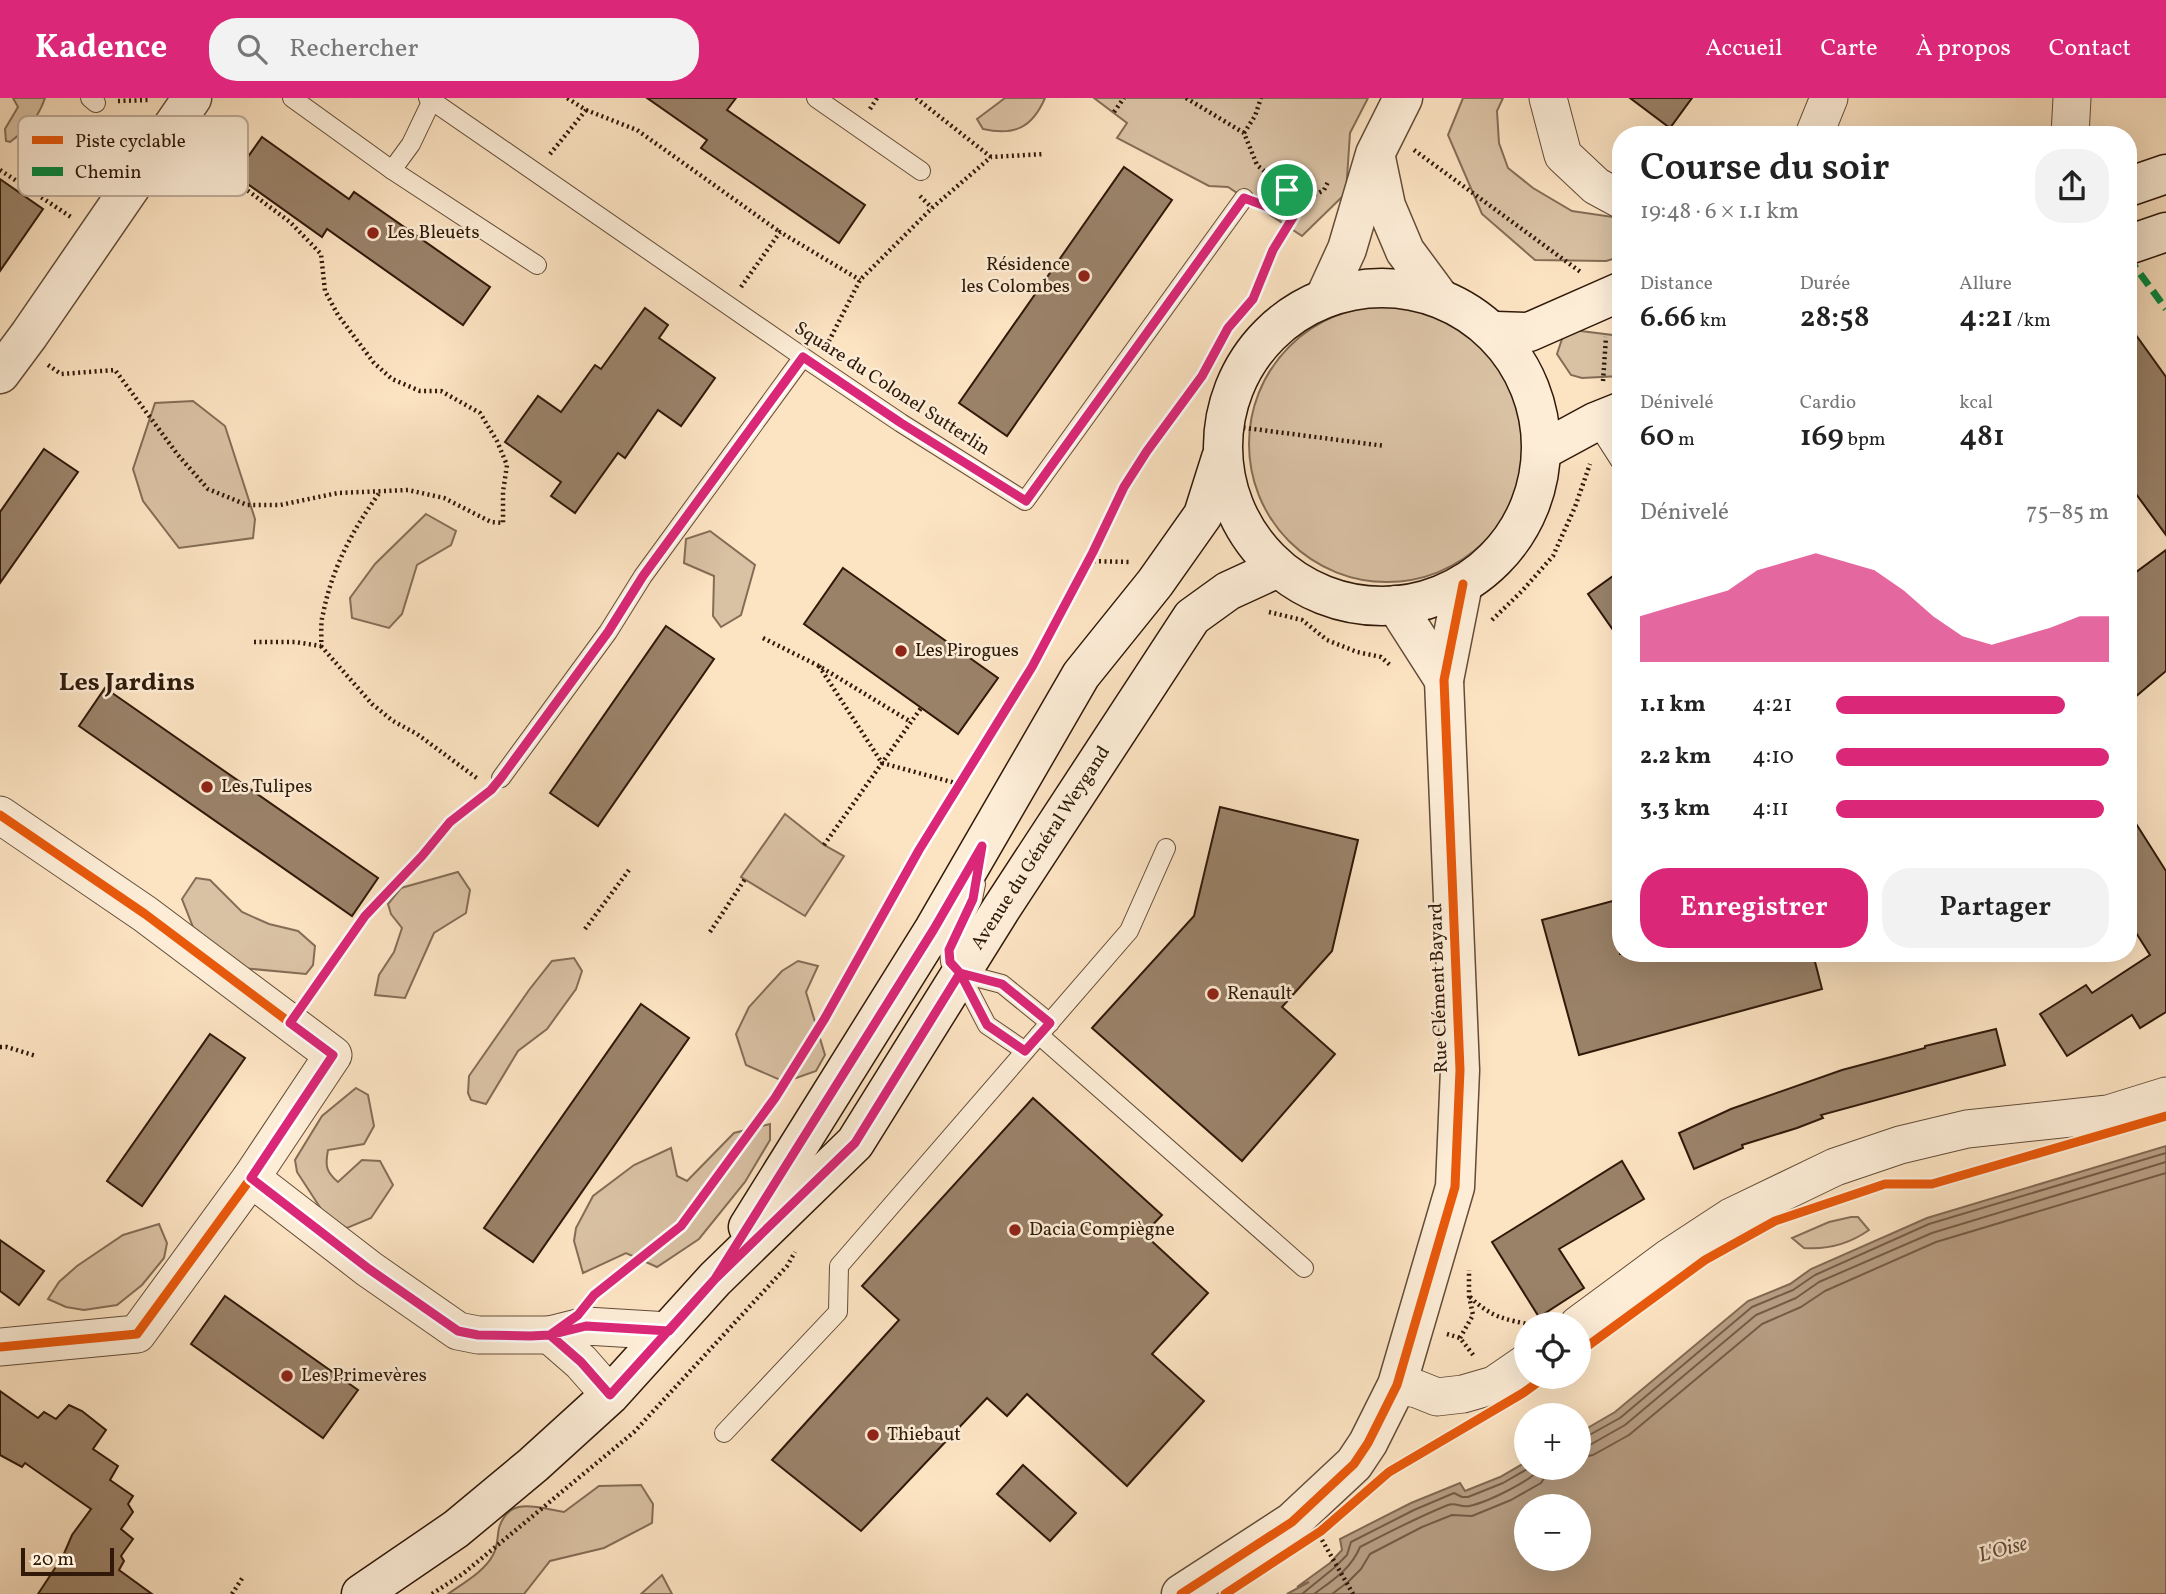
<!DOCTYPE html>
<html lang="fr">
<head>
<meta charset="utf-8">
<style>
  body { margin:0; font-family:Vollkorn,serif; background:#f2f2f2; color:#222; height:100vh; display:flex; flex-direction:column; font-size:26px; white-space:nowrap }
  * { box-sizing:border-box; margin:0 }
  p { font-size:23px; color:#767676 }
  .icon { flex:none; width:38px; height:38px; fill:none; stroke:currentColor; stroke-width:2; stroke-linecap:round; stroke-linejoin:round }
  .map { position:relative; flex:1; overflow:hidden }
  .details { position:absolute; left:1612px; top:28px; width:525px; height:836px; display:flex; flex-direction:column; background:#fff; border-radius:28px; box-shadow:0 7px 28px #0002 }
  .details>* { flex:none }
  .fabs { position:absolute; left:1514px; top:1214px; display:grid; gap:14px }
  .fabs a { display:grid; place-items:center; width:77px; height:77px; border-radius:50%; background:#fff; box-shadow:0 7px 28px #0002; font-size:35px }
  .scale { position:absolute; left:21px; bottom:18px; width:93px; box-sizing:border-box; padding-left:7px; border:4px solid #301909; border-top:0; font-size:19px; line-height:24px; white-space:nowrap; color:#301909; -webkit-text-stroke:5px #fdedd7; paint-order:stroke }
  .pin { position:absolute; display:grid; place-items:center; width:60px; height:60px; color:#fff; margin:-30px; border:4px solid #fff; border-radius:50%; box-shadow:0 2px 7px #0007 }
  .round { display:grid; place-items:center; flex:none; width:74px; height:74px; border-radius:28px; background:#f2f2f2 }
  .headline { display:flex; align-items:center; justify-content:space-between; height:119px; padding:0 28px }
  h1 { font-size:38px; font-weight:600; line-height:52px }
  .figures { display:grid; grid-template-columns:repeat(3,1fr); gap:10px; height:119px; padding:7px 28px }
  .figures div { display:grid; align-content:center }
  .figures b { font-size:30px; font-weight:600 }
  .figures small { font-size:19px; font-weight:400 }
  .figures p { font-size:19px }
  .chart { height:196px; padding:14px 28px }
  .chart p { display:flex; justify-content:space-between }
  .chart svg { width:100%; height:126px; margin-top:7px; fill:#db2777; opacity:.7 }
  .primary-button { display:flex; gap:14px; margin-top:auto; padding:14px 28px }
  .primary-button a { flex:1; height:80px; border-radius:28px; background:#db2777; color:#fff; font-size:28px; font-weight:600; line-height:80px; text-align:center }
  .primary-button a+a { background:#f2f2f2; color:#222 }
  ul { padding:0 28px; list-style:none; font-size:23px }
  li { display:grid; grid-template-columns:112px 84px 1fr; align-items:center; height:52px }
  li i { height:18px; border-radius:9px; background:#db2777 }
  header { display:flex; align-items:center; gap:42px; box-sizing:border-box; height:98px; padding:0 35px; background:#db2777; color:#fff }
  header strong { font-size:33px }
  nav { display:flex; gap:38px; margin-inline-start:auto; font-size:24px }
  .search { width:490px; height:63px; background:#f2f2f2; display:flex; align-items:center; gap:18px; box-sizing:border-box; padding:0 24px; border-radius:28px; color:#767676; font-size:26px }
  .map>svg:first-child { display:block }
  .green { fill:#d9c1a3; stroke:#846d56; stroke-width:2 }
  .water { fill:#b79e83; stroke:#816952; stroke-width:2; fill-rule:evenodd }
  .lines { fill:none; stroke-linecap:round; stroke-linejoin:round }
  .shore { stroke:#745c46; stroke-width:2 }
  .building { fill:#9a8269; stroke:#301909; stroke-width:2 }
  .service-casing { stroke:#634c37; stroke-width:20 }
  .minor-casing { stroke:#634c37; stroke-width:39 }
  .tertiary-casing { stroke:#634c37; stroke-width:41 }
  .secondary-casing { stroke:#301909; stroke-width:41 }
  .path { stroke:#301909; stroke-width:4.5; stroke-dasharray:2 3.5; stroke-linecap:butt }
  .service { stroke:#fdedd7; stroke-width:18 }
  .minor { stroke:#fdedd7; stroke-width:37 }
  .tertiary { stroke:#fdedd7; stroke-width:38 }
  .secondary { stroke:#fdedd7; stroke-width:38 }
  .quiet { stroke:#00873e; stroke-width:7; stroke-dasharray:14 7; stroke-linecap:butt }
  .cycleway-casing { stroke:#fdedd7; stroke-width:13 }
  .cycleway { stroke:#e8590c; stroke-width:9 }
  .route-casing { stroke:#fff; stroke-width:14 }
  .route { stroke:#db2777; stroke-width:9 }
  .poi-dot { fill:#8f2418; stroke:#fdedd7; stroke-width:2.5 }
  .labels { text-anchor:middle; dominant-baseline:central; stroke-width:5; stroke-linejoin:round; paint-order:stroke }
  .poi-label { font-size:19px; fill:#301909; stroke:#fdedd7; text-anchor:start }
  .street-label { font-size:19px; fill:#301909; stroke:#fdedd7 }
  .water-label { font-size:21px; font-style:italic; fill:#664e3a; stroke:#fdedd7 }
  .district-label { font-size:26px; font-weight:bold; fill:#301909; stroke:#fdedd7 }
  .key { fill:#fdedd7; stroke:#c0ad99; stroke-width:2 }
  .key-label { font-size:19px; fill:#301909 }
</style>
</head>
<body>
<header>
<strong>Kadence</strong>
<div class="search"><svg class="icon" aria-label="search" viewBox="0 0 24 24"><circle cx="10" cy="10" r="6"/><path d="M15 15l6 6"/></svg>Rechercher</div>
<nav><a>Accueil</a><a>Carte</a><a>À propos</a><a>Contact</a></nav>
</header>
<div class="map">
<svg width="2166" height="1496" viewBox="0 0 2166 1496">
  <rect width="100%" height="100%" fill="#fce3c2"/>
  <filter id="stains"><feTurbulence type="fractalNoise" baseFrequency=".00286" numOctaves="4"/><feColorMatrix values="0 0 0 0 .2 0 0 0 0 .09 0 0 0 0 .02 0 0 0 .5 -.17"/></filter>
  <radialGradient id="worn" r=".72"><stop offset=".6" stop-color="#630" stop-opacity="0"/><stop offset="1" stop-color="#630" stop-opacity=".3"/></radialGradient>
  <g class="green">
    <path d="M13,0H45C38,21 27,31 10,44L6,43L5,31L18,9Z"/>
    <path d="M1005,0H1045C1032,30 1014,38 983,31L977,21Z"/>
    <polygon points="1094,0 1368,0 1350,35 1346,95 1302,138 1228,89 1209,88 1117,40 1127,25"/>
    <polygon points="1463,0 1503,0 1497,13 1499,45 1508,70 1533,90 1572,113 1620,120 1620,159 1606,163 1535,162 1482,116 1448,37"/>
    <circle cx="1387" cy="346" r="138"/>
    <polygon points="1573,232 1620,238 1620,278 1582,280 1571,277 1557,256 1562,241"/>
    <polygon points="193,303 225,328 255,421 253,440 179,450 143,403 133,371 155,305"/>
    <polygon points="426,416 456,433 451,447 417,467 402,516 389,530 352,520 350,500 375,466"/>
    <polygon points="710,433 755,467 741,517 721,529 713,518 714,478 684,465 686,441"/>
    <polygon points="785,716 824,747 844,758 805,818 741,779"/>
    <polygon points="458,774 470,792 466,815 434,835 405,900 375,897 379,877 394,854 402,830 391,816 388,806 401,790"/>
    <polygon points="196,780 210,782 242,814 269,826 298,833 315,848 313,867 306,876 242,870 193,829 182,801"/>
    <polygon points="574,860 582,873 576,891 547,931 518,953 486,1006 471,1002 468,995 469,978 529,892 552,863"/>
    <polygon points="798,863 818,868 806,894 825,957 816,973 785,984 746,967 736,936 749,909 782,873"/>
    <path d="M356,990L368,997L374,1028L364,1046L328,1052C325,1068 326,1074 338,1084L362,1062L380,1063L393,1087L371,1120L347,1130L325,1117L297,1074L295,1062L322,1018Z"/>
    <polygon points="770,1026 770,1042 745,1084 699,1141 657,1169 626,1155 583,1175 574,1143 576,1130 593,1098 634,1067 671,1050 677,1078 687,1083 734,1035"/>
    <path d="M1851,1119H1858L1869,1132C1849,1146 1829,1152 1804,1150L1792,1140L1829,1124Z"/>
    <polygon points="159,1126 167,1145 164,1160 142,1187 117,1207 84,1212 66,1209 48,1201 59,1184 77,1168 123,1137"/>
    <path d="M641,1387L653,1406L652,1425L604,1450L550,1463L524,1496H448C463,1485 484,1474 493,1457C498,1449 497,1439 499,1430C509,1397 538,1410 564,1414L599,1388Z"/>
    <polygon points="662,1477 672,1496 641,1496"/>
  </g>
  <path class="water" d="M2166,1048V1496H1287L1309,1484L1297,1489L1330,1465L1342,1452L1340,1441L1411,1405L1460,1385L1465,1393L1500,1379L1526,1364V1370H1578L1579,1335L1615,1314L1748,1203L1790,1186L1811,1171L1927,1120ZM1526,1409H1578V1461H1526Z"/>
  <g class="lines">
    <g class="shore">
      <polyline points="1578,1340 1584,1340 1620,1320 1752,1209 1793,1192 1815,1177 1929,1126 2166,1055"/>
      <polyline points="1578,1349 1588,1348 1625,1327 1756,1217 1796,1200 1819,1184 1932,1135 2166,1064"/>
      <polyline points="1578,1360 1593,1357 1629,1337 1762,1226 1801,1209 1825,1193 1936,1144 2166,1075"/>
      <polyline points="1302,1496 1334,1470 1347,1457 1351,1444 1414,1412 1454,1395 1462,1399 1468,1399 1503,1385 1529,1370"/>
      <path d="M1314,1496C1333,1482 1351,1471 1360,1449C1389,1434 1418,1419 1448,1407C1456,1404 1461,1410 1469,1408C1485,1405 1532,1383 1540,1370"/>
      <polyline points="1332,1496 1348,1484 1361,1471 1370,1456 1422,1429 1452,1417 1472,1418 1511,1402 1541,1385 1551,1370"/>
    </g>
  </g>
  <g class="building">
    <polygon points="647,0 736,0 727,12 865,107 839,145 701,50 707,42"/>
    <polygon points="1630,0 1692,0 1670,30"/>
    <polygon points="262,39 349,101 354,94 490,189 463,227 327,131 322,139 235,77"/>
    <polygon points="1124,69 1172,102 1007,338 959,305"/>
    <polygon points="0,81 43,111 0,173"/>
    <polygon points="645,210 668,227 659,240 715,280 681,328 658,312 625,360 618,355 575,415 551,398 561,384 505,344 538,298 561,314 595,267 601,271"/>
    <polygon points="2128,226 2166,279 2166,437 2128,385"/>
    <polygon points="44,351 78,374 0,485 0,414"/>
    <polygon points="2166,452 2166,573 2128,605 2128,480"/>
    <polygon points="843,470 998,580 958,636 804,526"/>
    <polygon points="1620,473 1620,542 1588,496"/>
    <polygon points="666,528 714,561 598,728 550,695"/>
    <polygon points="105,590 378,780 352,818 79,628"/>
    <polygon points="1220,709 1358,742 1332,853 1282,909 1335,956 1242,1063 1092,930 1194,818"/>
    <polygon points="2128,713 2166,773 2166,914 2140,930 2132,917 2067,958 2040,916 2086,887 2092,895 2150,857 2128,822"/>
    <polygon points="1620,801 1620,856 1813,856 1822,891 1579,957 1542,822"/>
    <polygon points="641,906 689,940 533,1164 484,1130"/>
    <polygon points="1996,931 2005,967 1821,1017 1823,1020 1797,1030 1742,1047 1743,1050 1694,1071 1679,1035 1731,1011 1842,972 1925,950 1925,948"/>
    <polygon points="210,936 245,960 142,1108 107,1083"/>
    <polygon points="1033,1000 1162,1117 1144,1136 1208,1195 1152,1256 1204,1303 1127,1388 1027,1296 1007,1318 987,1300 861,1433 772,1362 899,1222 862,1188"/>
    <polygon points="1622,1063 1644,1101 1559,1151 1584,1190 1539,1219 1492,1144"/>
    <polygon points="0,1142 44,1173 19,1207 0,1193"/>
    <polygon points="225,1198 358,1292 323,1340 191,1246"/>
    <polygon points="0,1293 38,1320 44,1314 56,1321 69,1307 82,1313 106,1332 93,1351 118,1368 110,1382 133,1398 128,1406 133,1414 121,1431 133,1441 121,1458 124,1463 119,1472 152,1496 38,1496 63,1458 72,1437 91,1411 25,1365 22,1369 0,1357"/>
    <polygon points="1023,1367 1076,1415 1050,1443 997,1396"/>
  </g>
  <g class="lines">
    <defs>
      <g id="service">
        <polyline points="90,0 96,5"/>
        <polyline points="292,0 392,72 537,167"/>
        <polyline points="428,0 803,259 901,325 1025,403 1244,100"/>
        <polyline points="816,0 921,73"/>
        <polyline points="392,72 411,46 433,0"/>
        <polyline points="1595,324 1620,363"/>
        <polyline points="501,680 608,534 643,478 803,259"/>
        <polyline points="976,786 973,801 949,852 950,864 960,875 987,927 1025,953"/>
        <polyline points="960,875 1002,886 1050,925"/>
        <polyline points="1039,937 1304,1170"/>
        <polyline points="724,1335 838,1214 839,1168 1129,833 1166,750"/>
      </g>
      <g id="minor">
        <polyline points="1548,0 1563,57 1596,88 1620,101"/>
        <polyline points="1814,37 1829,0"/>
        <polyline points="2070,37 2072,0"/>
        <polyline points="0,717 145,816 333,957 251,1080 137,1236 0,1249"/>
        <polyline points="251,1080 369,1171 458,1233 478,1237 550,1237"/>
        <polyline points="1578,1227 1670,1159 1731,1119 1835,1069 1900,1047 1967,1031 2108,1016 2166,998"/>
        <polyline points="1397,1287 1417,1291 1437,1299 1463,1296 1494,1287 1526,1265"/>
        <polyline points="610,1297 581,1264 550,1237 586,1228 669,1233"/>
      </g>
      <g id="tertiary">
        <polyline points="1376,60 1386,108 1405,153 1439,199"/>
        <polyline points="1325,199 1347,151 1375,56 1403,0"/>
        <polyline points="0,276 29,237 192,0"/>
        <polyline points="1396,507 1444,582"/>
        <polyline points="1181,1496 1292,1424 1354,1366 1368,1345 1397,1287 1455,1089 1460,972 1444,582 1463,486"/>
      </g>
      <g id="secondary">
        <polyline points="2128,89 2166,76"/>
        <polyline points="2128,147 2166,134"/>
        <circle cx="1382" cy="349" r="159"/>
        <polyline points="1496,233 1529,234 1620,194"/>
        <polyline points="1547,350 1595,324 1620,314"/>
        <polyline points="748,1129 934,831 1081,577 1155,485 1203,417 1221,360"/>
        <polyline points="361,1496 456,1431 533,1367 610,1297 715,1181 855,1045 1001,811 1192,519 1228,493 1278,470"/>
      </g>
    </defs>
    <use href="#service" class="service-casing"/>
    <use href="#minor" class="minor-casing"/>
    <use href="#tertiary" class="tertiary-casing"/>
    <use href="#secondary" class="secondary-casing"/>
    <g class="path">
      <polyline points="916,0 991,59"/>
      <polyline points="1186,0 1244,35 1257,67 1287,92"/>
      <polyline points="118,3 148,2"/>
      <polyline points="870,11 877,0"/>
      <polyline points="586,12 637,32 780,134"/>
      <polyline points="1114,14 1124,0"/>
      <polyline points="1244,35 1255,18 1261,0"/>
      <polyline points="1414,52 1582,175"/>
      <polyline points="550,56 586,12 567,0"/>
      <polyline points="0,72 71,119"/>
      <polyline points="920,98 932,110"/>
      <polyline points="1266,108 1276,112 1287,92 1303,103 1324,92 1328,84"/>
      <polyline points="741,189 780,134 860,182"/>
      <polyline points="825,247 828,245 860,182 932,110 991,59 1044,56"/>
      <polyline points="48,267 61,276 115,272 178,357 208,391 247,407 280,407 338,395 408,392 444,400 491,424 503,425 503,394 507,367 497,343 480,315 441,293 420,293 392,281 374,265 338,217 325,193 321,156 290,124 196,54"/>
      <polyline points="1603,283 1606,239"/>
      <polyline points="1238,329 1385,348"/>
      <polyline points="1088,463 1129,464"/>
      <polyline points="1269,514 1302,522 1327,542 1357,554 1381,559 1390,567"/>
      <polyline points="1492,522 1522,493 1553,458 1575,409 1590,366"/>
      <polyline points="763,540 819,568 911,624"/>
      <path d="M254,544H295L321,548C322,538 320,526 323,516C332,470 353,431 380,394"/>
      <polyline points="321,548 372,606 393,623 417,636 478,681"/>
      <polyline points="819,568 882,665 959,686"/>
      <polyline points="824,747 921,610"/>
      <polyline points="585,831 629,772"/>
      <polyline points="710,834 745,781"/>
      <polyline points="310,897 365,818 422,758 450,724 485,697"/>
      <polyline points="0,949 7,949 36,958"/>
      <polyline points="598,1194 682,1128 775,1000 825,920 919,752 1032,569 1093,454 1124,389 1147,353 1202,278 1229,230 1253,201 1273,152 1303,103"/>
      <path d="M1470,1199C1491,1219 1505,1222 1534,1227"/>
      <polyline points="1447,1236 1460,1240 1474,1258"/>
      <polyline points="1460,1240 1473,1217 1469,1198 1469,1172"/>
      <polyline points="1322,1442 1353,1496"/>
      <polyline points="232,1496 243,1479"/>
      <polyline points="432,1496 464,1475 634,1334 787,1168 795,1154"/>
    </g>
    <use href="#service" class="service"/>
    <use href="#minor" class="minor"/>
    <use href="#tertiary" class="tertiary"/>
    <use href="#secondary" class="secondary"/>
    <polyline class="quiet" points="2128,159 2166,211"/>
    <defs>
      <g id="cycleway">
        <polyline points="0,717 145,816 333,957 251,1080 137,1236 0,1249"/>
        <polyline points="1578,1255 1705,1162 1775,1123 1885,1086 1932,1086 2166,1018"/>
        <polyline points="1181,1496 1292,1424 1354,1366 1368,1345 1397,1287 1455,1089 1460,972 1444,582 1463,486"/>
        <polyline points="1225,1496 1321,1433 1389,1374 1523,1295 1545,1279"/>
      </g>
    </defs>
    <use href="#cycleway" class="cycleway-casing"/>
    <use href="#cycleway" class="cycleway"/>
  </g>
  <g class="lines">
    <defs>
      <polyline id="route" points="1287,92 1276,112 1244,100 1026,403 901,325 803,259 643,478 608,534 501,680 491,692 450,724 422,758 365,818 290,925 333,957 251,1080 369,1171 458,1233 478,1237 530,1238 550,1237 586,1228 669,1233 715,1181 855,1045 960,875 987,927 1025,953 1050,925 1002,886 960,875 950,864 949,852 973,801 982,748 934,831 715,1181 610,1297 581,1264 550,1237 578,1217 594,1197 681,1128 775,1000 825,920 919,752 1032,569 1093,454 1124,389 1147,353 1202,278 1228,230 1253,201 1273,152 1303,103 1287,92"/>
    </defs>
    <use href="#route" class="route-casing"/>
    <use href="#route" class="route"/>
  </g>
  <g class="poi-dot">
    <circle cx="373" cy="135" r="7"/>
    <circle cx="1084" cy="178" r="7"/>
    <circle cx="901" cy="553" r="7"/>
    <circle cx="207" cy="689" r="7"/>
    <circle cx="1213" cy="896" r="7"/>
    <circle cx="1015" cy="1132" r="7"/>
    <circle cx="287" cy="1278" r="7"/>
    <circle cx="873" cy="1337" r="7"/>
  </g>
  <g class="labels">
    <g class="poi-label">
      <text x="387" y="135">Les Bleuets</text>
      <text x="1070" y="167" text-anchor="end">Résidence<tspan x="1070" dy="22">les Colombes</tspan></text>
      <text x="915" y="553">Les Pirogues</text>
      <text x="221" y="689">Les Tulipes</text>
      <text x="1227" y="896">Renault</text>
      <text x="1029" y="1132">Dacia Compiègne</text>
      <text x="301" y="1278">Les Primevères</text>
      <text x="887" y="1337">Thiebaut</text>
    </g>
    <g class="street-label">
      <text transform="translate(892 291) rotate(33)">Square du Colonel Sutterlin</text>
      <text transform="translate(1041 750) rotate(-57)">Avenue du Général Weygand</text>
      <text transform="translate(1439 890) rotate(-92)">Rue Clément Bayard</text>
    </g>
    <g class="water-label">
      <text transform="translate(2003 1452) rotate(-15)">L'Oise</text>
    </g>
    <g class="district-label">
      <text x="127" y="585">Les Jardins</text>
    </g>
  </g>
  <rect x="18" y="18" width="230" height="80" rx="10" class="key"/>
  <rect x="32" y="38" width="31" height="8" fill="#e8590c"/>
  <rect x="32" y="69" width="31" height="9" fill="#00873e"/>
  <g class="key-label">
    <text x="75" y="49">Piste cyclable</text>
    <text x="75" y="80">Chemin</text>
  </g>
  <rect width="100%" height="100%" filter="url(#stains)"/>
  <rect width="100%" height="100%" fill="url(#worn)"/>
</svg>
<div class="fabs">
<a><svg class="icon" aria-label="locate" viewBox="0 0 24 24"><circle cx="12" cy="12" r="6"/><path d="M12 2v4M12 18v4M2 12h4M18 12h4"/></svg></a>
<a>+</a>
<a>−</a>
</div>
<div class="scale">20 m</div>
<div class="pin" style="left:1287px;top:92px;background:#1e9e55"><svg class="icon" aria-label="arrive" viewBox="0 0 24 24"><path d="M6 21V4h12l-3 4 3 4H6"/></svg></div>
<section class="details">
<div class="headline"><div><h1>Course du soir</h1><p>19:48 · 6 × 1.1 km</p></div><a class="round"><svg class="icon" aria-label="share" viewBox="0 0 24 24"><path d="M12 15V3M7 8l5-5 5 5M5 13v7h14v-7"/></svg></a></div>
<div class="figures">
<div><p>Distance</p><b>6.66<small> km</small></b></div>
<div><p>Durée</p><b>28:58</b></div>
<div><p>Allure</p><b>4:21<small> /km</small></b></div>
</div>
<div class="figures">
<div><p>Dénivelé</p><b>60<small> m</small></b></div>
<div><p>Cardio</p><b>169<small> bpm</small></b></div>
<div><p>kcal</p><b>481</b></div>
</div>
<div class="chart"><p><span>Dénivelé</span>75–85 m</p>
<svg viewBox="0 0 160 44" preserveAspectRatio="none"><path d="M0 44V28L10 25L20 22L30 19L40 12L50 9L60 6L70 9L80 12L90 19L100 28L110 35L120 38L130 35L140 32L150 28L160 28V44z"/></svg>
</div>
<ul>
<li><b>1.1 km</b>4:21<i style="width:84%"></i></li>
<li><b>2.2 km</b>4:10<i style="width:100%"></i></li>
<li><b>3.3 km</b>4:11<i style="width:98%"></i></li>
</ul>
<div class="primary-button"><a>Enregistrer</a><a>Partager</a></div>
</section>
</div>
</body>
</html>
